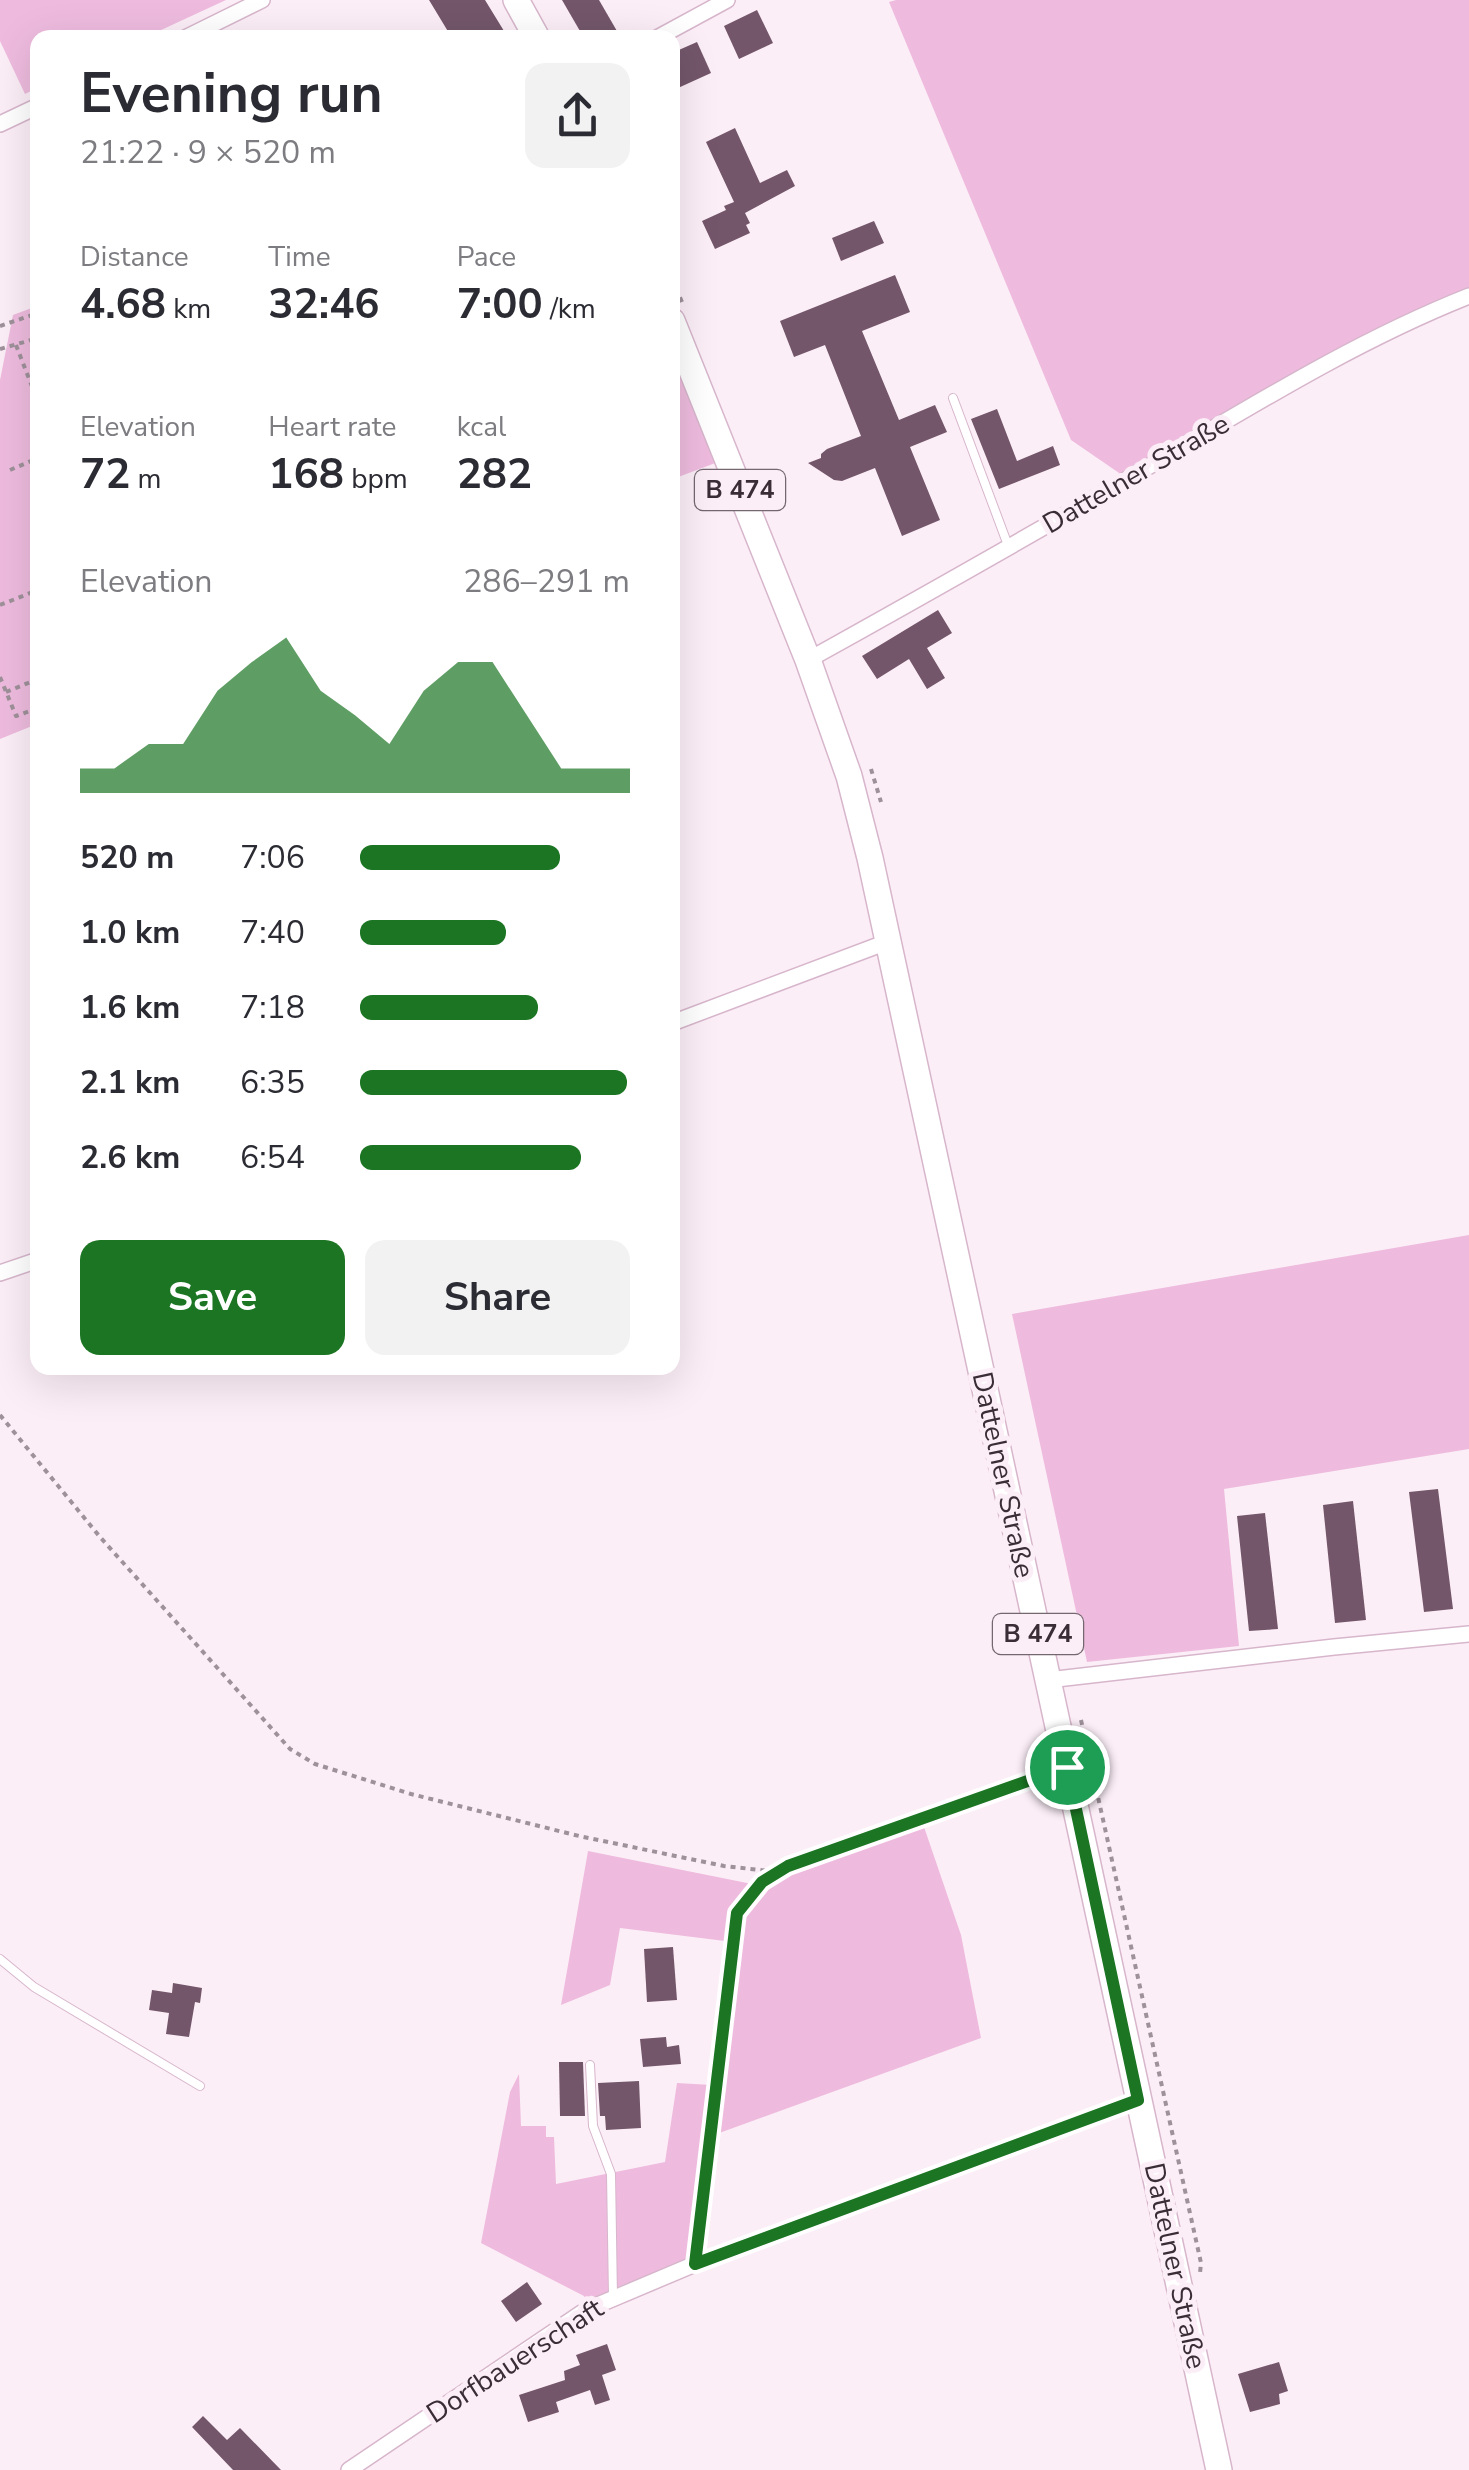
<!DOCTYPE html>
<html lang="en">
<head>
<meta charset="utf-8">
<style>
  body { margin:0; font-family:"Nunito Sans",sans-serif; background:#f2f2f3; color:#2b2b33; height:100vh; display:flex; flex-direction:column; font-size:38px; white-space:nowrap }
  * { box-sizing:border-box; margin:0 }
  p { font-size:32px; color:#7c7c81 }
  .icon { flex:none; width:55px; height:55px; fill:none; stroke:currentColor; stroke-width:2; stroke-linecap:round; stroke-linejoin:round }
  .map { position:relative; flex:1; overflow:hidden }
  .side { position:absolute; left:30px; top:30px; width:650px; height:1345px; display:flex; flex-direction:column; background:#fff; border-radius:20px; box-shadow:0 10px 40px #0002 }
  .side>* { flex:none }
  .pin { position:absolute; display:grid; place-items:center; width:85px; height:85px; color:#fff; margin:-42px; border:5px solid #fff; border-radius:50%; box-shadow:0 2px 10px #0007 }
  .round { display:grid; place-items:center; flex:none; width:105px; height:105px; border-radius:20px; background:#f2f2f3 }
  .overview { display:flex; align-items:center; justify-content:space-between; height:170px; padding:0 50px }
  h1 { font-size:55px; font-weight:700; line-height:75px }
  .figures { display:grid; grid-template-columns:repeat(3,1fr); gap:15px; height:170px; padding:10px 50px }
  .figures div { display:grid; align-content:center }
  .figures b { font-size:42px; font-weight:700 }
  .figures small { font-size:28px; font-weight:400 }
  .figures p { font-size:28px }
  .chart { height:280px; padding:20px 50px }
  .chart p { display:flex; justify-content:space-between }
  .chart svg { width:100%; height:180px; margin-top:10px; fill:#1b7523; opacity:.7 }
  .action { display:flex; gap:20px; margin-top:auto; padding:20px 50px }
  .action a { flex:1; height:115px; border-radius:20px; background:#1b7523; color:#fff; font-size:40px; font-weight:700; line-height:115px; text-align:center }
  .action a+a { background:#f2f2f3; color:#2b2b33 }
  ul { padding:0 50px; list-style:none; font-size:32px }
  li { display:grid; grid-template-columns:160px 120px 1fr; align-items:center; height:75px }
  li i { height:25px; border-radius:12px; background:#1b7523 }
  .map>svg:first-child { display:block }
  .green { fill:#eebbde }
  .building { fill:#73566a }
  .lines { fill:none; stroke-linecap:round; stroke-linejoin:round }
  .service-casing { stroke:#d7b6cc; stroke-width:10 }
  .minor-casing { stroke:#d7b6cc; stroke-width:18 }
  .primary-casing { stroke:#d7b6cc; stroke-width:28 }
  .path { stroke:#9e919a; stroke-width:4; stroke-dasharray:5 5; stroke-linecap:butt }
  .service { stroke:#fff; stroke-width:8 }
  .minor { stroke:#fff; stroke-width:15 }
  .primary { stroke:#fff; stroke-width:25 }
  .route-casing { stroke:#fff; stroke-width:20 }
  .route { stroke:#1b7523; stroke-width:12 }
  .labels { text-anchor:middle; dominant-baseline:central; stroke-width:10; stroke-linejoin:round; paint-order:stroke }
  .shield { fill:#fceef7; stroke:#746770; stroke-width:2.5 }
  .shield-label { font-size:25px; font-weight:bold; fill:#3a2d36 }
  .street-label { font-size:28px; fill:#3a2d36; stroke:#fceef7 }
</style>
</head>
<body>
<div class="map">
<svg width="1469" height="2470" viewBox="0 0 1469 2470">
  <rect width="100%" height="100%" fill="#fceef7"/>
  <g class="green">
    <polygon points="0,0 226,0 146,37 38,38 37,88 25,94 0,41"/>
    <polygon points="896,0 1469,0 1469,291 1122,475 1071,440 889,2"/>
    <polygon points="37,306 37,724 0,739 0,380 13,315"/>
    <polygon points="672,353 718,462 673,479 672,479"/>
    <polygon points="1469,1235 1469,1449 1224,1489 1239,1646 1087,1662 1012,1314"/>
    <polygon points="923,1824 961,1935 981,2038 711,2136 699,2256 620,2286 586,2304 584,2296 481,2243 510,2092 519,2074 521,2126 546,2126 546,2137 554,2137 556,2184 665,2162 677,2083 712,2085 725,1941 620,1928 610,1985 561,2005 588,1851 762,1886"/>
  </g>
  <g class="building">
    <polygon points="429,0 485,0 504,31 494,38 477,38 473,30 461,38 452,38"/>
    <polygon points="562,0 599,0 621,38 584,38"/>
    <polygon points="757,10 773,43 739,59 724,26"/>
    <polygon points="697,42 711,73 678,88 672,75 672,53"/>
    <polygon points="735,128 760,183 787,170 795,186 745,213 750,223 746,225 750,233 715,249 702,221 726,210 724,206 734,202 706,142"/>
    <polygon points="874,221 884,243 841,261 832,238"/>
    <polygon points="895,275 910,312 862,331 899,420 935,405 947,432 910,447 940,520 902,536 875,468 842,481 834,480 808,463 821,458 821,454 827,449 861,436 825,345 794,357 780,321"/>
    <polygon points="997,409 1017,461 1053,446 1060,465 999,489 971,419"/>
    <polygon points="938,610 952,633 927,648 945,678 927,689 909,659 877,679 862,656"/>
    <polygon points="1438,1489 1453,1609 1424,1612 1409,1492"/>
    <polygon points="1353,1501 1366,1620 1335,1623 1323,1505"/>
    <polygon points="1265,1513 1278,1629 1249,1631 1237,1516"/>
    <polygon points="673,1947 677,2000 647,2002 644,1949"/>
    <polygon points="173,1983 202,1988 200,2003 195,2002 189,2037 166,2034 169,2013 149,2010 152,1990 172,1993"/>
    <polygon points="666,2037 667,2047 679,2045 681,2064 643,2067 640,2039"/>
    <polygon points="559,2062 583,2062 585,2116 560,2116"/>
    <polygon points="639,2081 641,2128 606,2130 605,2116 600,2116 598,2083"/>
    <polygon points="527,2282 542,2304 516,2322 501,2301"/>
    <polygon points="607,2344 616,2370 602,2375 610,2400 595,2405 590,2390 556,2402 559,2412 528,2422 519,2395 565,2380 564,2371 580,2365 576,2355"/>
    <polygon points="1279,2362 1288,2391 1279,2394 1280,2404 1250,2412 1238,2374"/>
    <polygon points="203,2416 227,2440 240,2428 281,2470 233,2470 192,2427"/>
  </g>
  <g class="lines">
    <defs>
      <g id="service">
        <polyline points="953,398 1009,548"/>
        <polyline points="0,1959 34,1987 200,2086"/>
        <polyline points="590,2065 593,2126 611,2174 613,2297"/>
      </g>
      <g id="minor">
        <polyline points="185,38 262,0"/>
        <polyline points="657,38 727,0"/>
        <polyline points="0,124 38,106"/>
        <path d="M808,660C923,596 1038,531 1153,464C1255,404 1358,340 1469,296"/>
        <polyline points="672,1023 887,942"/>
        <polyline points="0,1273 38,1260"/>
        <polyline points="1048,1680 1334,1647 1469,1634"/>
        <polyline points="349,2470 586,2310 695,2264 1138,2100"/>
      </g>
      <g id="primary">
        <polyline points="516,0 537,38"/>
        <polyline points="672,321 808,660 849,776 870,858 1219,2470"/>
      </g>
    </defs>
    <use href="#service" class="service-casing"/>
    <use href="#minor" class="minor-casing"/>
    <use href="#primary" class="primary-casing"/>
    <g class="path">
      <polyline points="672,279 682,302"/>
      <polyline points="0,326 38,313"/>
      <polyline points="16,345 38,402"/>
      <polyline points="0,349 38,338"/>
      <polyline points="10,470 38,458"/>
      <polyline points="0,605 38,590"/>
      <polyline points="0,677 16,716 38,708"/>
      <polyline points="6,692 38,679"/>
      <polyline points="871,769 881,802"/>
      <polyline points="0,1415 100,1537 290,1749 315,1764 411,1794 579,1836 724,1866 778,1872"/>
      <polyline points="1081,1720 1201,2263 1200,2273"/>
      <polyline points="698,2245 737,1913 763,1882 788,1866 1048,1774"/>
    </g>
    <use href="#service" class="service"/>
    <use href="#minor" class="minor"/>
    <use href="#primary" class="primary"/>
  </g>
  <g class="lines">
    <defs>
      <polygon id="route" points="1067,1767 1138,2100 695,2264 737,1913 762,1882 788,1866"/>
    </defs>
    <use href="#route" class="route-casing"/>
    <use href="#route" class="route"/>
  </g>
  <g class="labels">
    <g class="shield">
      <rect x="695" y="470" width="90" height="40" rx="8"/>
      <rect x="993" y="1614" width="90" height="40" rx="8"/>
    </g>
    <g class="shield-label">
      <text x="740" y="490">B 474</text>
      <text x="1038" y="1634">B 474</text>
    </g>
    <g class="street-label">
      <text transform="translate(1136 474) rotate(-30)">Dattelner Straße</text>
      <text transform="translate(1003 1475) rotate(78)">Dattelner Straße</text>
      <text transform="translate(1175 2266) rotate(78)">Dattelner Straße</text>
      <text transform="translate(515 2361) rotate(-33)">Dorfbauerschaft</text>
    </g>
  </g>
</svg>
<div class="pin" style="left:1067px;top:1767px;background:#1e9e55"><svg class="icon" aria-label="arrive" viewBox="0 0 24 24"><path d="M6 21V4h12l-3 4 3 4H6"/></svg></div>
<section class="side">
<div class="overview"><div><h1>Evening run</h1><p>21:22 · 9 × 520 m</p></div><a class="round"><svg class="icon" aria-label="share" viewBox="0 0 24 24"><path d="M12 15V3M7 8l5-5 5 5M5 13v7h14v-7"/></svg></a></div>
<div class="figures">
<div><p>Distance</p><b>4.68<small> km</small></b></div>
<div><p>Time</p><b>32:46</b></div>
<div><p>Pace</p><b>7:00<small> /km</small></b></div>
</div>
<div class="figures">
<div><p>Elevation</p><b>72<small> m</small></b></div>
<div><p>Heart rate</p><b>168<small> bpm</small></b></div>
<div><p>kcal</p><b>282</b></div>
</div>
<div class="chart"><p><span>Elevation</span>286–291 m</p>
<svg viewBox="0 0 160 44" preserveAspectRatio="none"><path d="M0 44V38L10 38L20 32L30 32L40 19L50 12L60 6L70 19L80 25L90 32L100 19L110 12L120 12L130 25L140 38L150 38L160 38V44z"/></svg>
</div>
<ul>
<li><b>520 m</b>7:06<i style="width:74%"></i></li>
<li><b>1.0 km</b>7:40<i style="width:54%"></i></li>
<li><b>1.6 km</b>7:18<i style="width:66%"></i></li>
<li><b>2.1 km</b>6:35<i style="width:99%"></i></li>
<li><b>2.6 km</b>6:54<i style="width:82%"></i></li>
</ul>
<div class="action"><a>Save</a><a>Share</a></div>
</section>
</div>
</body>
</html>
